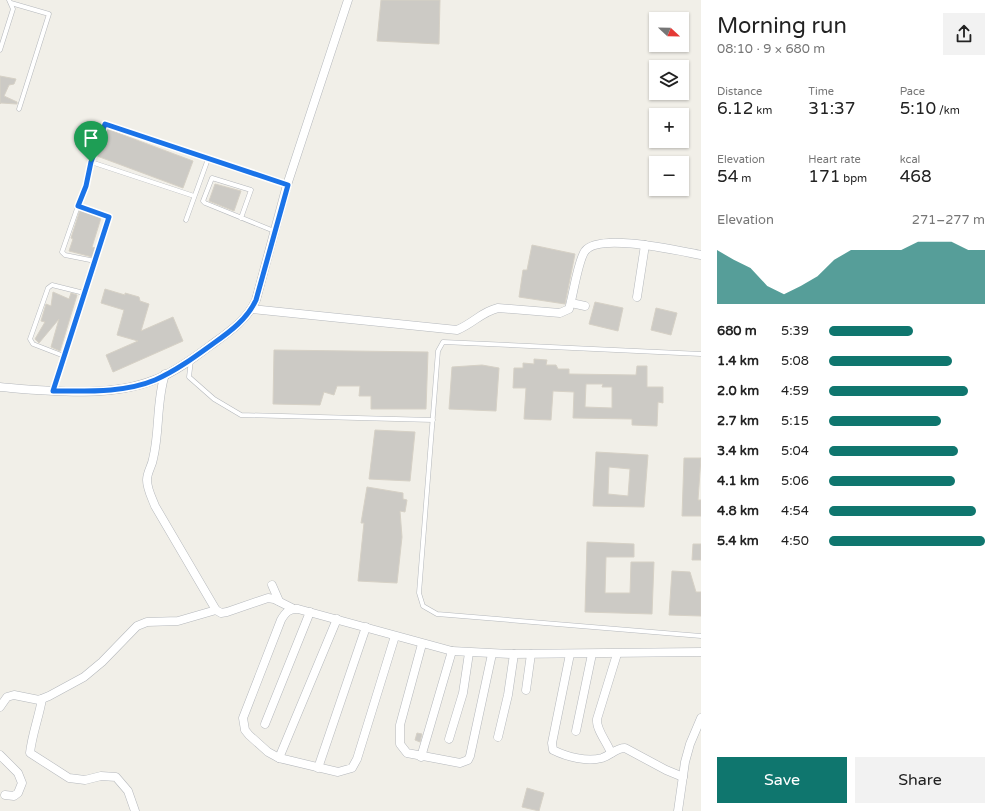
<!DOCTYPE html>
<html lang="en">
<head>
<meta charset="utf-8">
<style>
  body { margin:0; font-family:"Varela Round",sans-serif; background:#f2f2f2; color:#222; height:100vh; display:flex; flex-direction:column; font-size:15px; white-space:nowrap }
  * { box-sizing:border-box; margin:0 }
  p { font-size:13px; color:#767676 }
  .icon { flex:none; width:22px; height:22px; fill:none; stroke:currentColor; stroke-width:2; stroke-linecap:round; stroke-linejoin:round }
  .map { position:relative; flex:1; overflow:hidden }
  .sheet { display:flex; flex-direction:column; background:#fff; width:300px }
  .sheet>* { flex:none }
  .needle { width:26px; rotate:112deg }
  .tools { position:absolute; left:649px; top:12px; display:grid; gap:8px }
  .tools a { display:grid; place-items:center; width:40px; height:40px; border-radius:0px; background:#fff; box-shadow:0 1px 3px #0004; font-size:20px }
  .pin { position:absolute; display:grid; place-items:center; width:34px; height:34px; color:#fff; margin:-41px -17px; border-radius:50% 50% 50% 0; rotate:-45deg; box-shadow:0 0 4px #0007 }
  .pin .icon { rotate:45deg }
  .round { display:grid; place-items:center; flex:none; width:42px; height:42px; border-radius:0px; background:#f2f2f2 }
  .overview { display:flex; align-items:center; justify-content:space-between; height:68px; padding:0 16px }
  h1 { font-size:22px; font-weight:600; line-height:30px }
  .figures { display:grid; grid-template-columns:repeat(3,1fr); gap:6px; height:68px; padding:4px 16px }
  .figures div { display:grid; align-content:center }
  .figures b { font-size:17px; font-weight:600 }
  .figures small { font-size:11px; font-weight:400 }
  .figures p { font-size:11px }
  .chart { height:112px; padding:8px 16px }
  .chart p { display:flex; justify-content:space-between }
  .chart svg { width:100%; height:72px; margin-top:4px; fill:#0f766e; opacity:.7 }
  .primary-button { display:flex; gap:8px; margin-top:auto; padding:8px 16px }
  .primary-button a { flex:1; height:46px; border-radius:0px; background:#0f766e; color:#fff; font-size:16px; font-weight:600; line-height:46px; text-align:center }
  .primary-button a+a { background:#f2f2f2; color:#222 }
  ul { padding:0 16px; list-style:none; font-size:13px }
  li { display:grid; grid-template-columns:64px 48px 1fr; align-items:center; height:30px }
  li i { height:10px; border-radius:5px; background:#0f766e }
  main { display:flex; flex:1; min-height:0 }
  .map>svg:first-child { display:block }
  .building { fill:#cccac5; stroke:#d6d1c6; fill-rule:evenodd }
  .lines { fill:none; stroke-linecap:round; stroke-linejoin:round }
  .lane-casing { stroke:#b5b8bc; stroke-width:5 }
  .street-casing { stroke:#b5b8bc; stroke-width:9 }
  .lane { stroke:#fff; stroke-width:4 }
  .street { stroke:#fff; stroke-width:8 }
  .route-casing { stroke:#fff; stroke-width:8 }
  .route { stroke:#1a73e8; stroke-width:5 }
</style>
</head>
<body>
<main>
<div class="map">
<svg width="701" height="811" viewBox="0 0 701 811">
  <rect width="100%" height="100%" fill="#f1efe8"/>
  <g class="building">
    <polygon points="381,0 440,0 439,44 377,41"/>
    <polygon points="0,76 16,79 14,84 9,85 4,96 17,102 17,104 1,103 0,104"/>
    <polygon points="107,129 193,161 183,188 97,156"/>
    <polygon points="215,184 241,191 234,211 209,201"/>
    <polygon points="80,210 101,218 92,247 95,248 92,257 69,251 73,239 71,238"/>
    <polygon points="532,245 575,254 565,304 519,297 523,270 527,270"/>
    <polygon points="105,289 125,295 125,293 139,297 140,301 149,304 141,331 173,317 183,341 113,372 106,355 138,341 117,335 124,310 101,303"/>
    <polygon points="53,292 69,299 71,293 77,295 60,351 51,347 59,319 39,343 35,339 45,322 41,321 46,304 51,306"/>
    <polygon points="595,302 623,308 618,331 589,324"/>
    <polygon points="656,308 677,313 671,335 651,330"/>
    <polygon points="274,350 428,352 426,409 371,409 371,396 359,396 360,386 337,386 334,395 324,392 320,405 273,404"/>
    <path d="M534,359L547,360L546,365H556L558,369H569V374L636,375L637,366H647V387H663V403L658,402L657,426L632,425V419L573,418L574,392L553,391L551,420L524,419L526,388H513L514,368H523V363L534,364ZM586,384H603L602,387H612V408L585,407Z"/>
    <polygon points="482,365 499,368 496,411 449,409 452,367"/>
    <polygon points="375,430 415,432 410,481 369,479"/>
    <path d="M596,452L648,455L644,507L593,506ZM609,467L630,469L628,496L608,494Z"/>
    <polygon points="684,458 701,458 698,500 701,500 701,516 682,516"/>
    <polygon points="367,487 403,493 403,499 407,500 405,512 400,511 402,537 397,583 358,581 364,523 361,523"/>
    <polygon points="587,542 634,544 634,557 606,557 605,593 630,593 631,562 654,562 652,614 585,612"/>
    <polygon points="693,544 701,544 701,560 692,560"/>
    <polygon points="672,571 690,572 696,592 701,592 701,616 669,615"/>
    <polygon points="417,733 422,734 420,742 415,740"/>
    <polygon points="527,788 544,793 539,811 522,807"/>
  </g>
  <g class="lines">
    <defs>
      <g id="lane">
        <polyline points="11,3 49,14 19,109"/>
        <polyline points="0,50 13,9 9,0"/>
        <polyline points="91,162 194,196"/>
        <polyline points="78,206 62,252 65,255 95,261"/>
        <polyline points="241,218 251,190 212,178 203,201 205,203 274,231"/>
        <polyline points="186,220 208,159"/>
        <polyline points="701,354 443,342 438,351 419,593 423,606 437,614 701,636"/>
        <polyline points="64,356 33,344 30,339 48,288 52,285 84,293"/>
        <polyline points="191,360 189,377 214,399 241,415 433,420"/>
        <polyline points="53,391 109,217 78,206 86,186 91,162 105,124 287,185"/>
      </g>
      <g id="street">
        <polyline points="637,297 645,245"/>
        <polyline points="571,303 585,306"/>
        <path d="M252,309L457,330C474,323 481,312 498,308L560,313L569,309C573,296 578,260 585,251C599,232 679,251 701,255"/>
        <path d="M165,374C156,402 160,431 153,459C152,466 147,472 147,480C147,489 152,498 155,506L216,610L221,613L227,612L268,598L274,599L292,608"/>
        <path d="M0,387C48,391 109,398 154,380C175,372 194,358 211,345C229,332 247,320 256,300L287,185L348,0"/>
        <polyline points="272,585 279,601"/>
        <path d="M395,636L357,759L352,768L338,772L279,758L268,752L249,735L245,730L243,718L281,620C285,613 289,608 298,609L452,651L421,757"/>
        <polyline points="422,644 400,725 400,744 407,753 460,763 468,760 470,756 492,654"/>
        <polyline points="452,651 511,654 701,652"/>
        <path d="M570,654L552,743L553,750C567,757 587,762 602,758C611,755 616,748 625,748L666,770L683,777"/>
        <polyline points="526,690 531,654"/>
        <path d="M42,699C39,717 32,734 30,753L69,778L85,780L101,776L116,777L128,791L135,811"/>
        <polyline points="0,707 7,697 14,695 39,700 49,696 84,677 102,662 137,626 147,622 178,621 216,610"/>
        <polyline points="265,724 310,612"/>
        <polyline points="576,731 592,654"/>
        <polyline points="498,737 508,695 514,654"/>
        <polyline points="449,739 463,693 469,653"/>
        <path d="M611,753C607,742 596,730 597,719L617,654"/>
        <polyline points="0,755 18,773 22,783 18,793 14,796 5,795"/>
        <polyline points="279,758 337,619"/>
        <polyline points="318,768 366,627"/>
        <polyline points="678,811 685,762 690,744 701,718"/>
      </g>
    </defs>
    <use href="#lane" class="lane-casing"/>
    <use href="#street" class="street-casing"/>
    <use href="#lane" class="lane"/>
    <use href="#street" class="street"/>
  </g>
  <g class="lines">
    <defs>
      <path id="route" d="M105,124L288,185L256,300C247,319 231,331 214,343C196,356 176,371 155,380C124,393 86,391 53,391L109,217L78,206L86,186L91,162Z"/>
    </defs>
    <use href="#route" class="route-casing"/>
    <use href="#route" class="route"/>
  </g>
</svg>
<div class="tools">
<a><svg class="needle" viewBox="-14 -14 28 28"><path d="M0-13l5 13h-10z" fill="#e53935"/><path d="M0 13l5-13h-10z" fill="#767676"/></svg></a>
<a><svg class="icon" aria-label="layers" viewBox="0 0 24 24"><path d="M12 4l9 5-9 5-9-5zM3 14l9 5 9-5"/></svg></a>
<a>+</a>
<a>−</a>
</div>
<div class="pin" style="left:91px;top:162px;background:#1e9e55"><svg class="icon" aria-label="arrive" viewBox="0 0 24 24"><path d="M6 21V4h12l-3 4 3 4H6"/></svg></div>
</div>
<section class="sheet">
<div class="overview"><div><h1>Morning run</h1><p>08:10 · 9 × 680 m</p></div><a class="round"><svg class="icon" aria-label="share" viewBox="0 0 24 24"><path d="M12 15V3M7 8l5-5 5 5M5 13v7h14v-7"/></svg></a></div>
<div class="figures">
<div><p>Distance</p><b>6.12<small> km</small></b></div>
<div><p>Time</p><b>31:37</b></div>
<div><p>Pace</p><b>5:10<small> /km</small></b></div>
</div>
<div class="figures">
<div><p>Elevation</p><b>54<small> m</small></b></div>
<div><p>Heart rate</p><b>171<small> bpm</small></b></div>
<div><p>kcal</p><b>468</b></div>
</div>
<div class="chart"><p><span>Elevation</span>271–277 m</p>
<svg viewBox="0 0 160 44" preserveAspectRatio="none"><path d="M0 44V11L10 17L20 22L30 33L40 38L50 33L60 27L70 17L80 11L90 11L100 11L110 11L120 6L130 6L140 6L150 11L160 11V44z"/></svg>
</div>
<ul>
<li><b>680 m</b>5:39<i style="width:54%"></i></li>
<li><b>1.4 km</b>5:08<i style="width:79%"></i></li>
<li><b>2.0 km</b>4:59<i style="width:89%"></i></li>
<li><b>2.7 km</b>5:15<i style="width:72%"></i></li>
<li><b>3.4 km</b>5:04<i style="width:83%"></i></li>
<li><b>4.1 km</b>5:06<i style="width:81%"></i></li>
<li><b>4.8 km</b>4:54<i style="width:94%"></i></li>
<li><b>5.4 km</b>4:50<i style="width:100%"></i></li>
</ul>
<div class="primary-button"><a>Save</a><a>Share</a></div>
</section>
</main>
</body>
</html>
